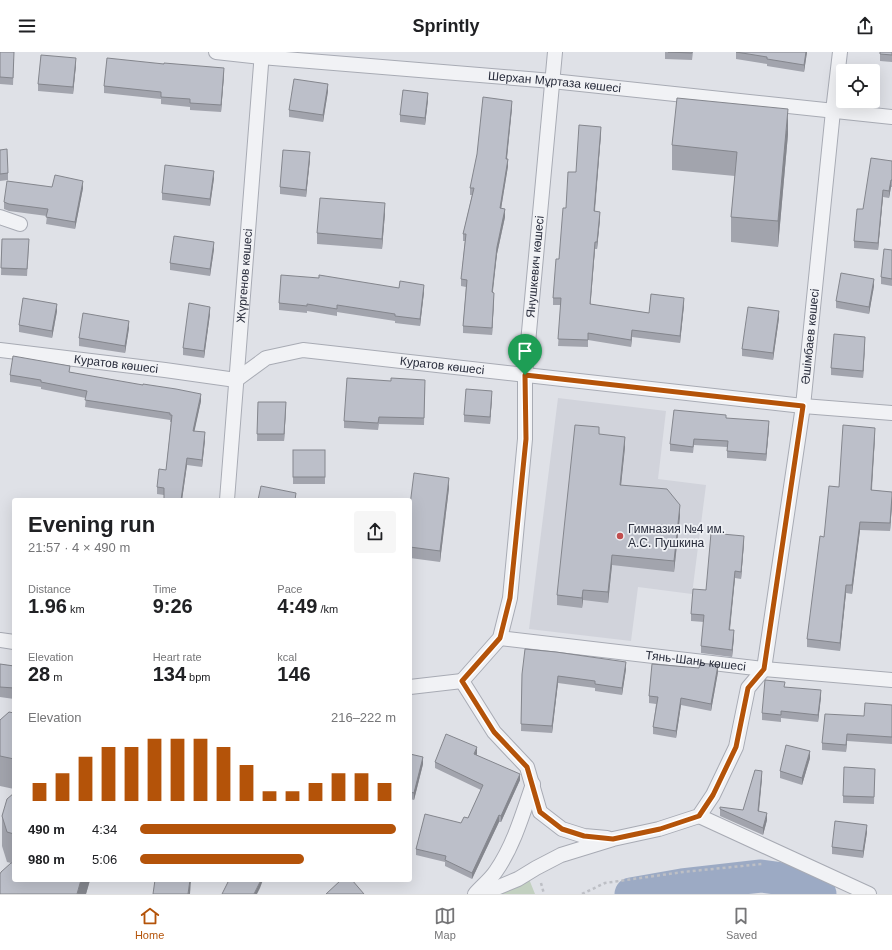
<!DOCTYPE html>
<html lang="en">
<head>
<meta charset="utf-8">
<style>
  body { margin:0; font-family:Helvetica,sans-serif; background:#f6f6f6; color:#202124; height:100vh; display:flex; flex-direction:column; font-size:15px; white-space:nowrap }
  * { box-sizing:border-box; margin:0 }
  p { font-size:13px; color:#757577 }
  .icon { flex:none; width:22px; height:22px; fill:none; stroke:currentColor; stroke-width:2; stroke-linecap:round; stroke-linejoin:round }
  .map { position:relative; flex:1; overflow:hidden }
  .drawer { position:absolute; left:12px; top:446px; width:400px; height:384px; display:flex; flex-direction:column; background:#fff; border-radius:4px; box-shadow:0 4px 16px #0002 }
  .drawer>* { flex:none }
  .tools { position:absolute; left:836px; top:12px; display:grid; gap:8px }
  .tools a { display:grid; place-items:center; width:44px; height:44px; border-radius:4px; background:#fff; box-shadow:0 4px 16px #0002; font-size:20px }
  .pin { position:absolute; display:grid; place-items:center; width:34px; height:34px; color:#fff; margin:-41px -17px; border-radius:50% 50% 50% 0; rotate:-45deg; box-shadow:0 0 4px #0007 }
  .pin .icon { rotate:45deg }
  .round { display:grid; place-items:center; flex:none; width:42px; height:42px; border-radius:4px; background:#f6f6f6 }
  .summary { display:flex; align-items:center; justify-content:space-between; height:68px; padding:0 16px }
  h1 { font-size:22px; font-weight:700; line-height:30px }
  .figures { display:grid; grid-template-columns:repeat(3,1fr); gap:6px; height:68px; padding:4px 16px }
  .figures div { display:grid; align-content:center }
  .figures b { font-size:20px; font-weight:700 }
  .figures small { font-size:11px; font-weight:400 }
  .figures p { font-size:11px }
  .chart { height:112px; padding:8px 16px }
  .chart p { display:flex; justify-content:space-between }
  .chart svg { width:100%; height:72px; margin-top:4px; stroke:#b45309; stroke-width:6 }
  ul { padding:0 16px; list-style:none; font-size:13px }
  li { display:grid; grid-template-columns:64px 48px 1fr; align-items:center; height:30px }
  li i { height:10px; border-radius:5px; background:#b45309 }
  header { display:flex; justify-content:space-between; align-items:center; height:52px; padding:0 16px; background:#fff; font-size:18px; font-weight:700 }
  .tabs { display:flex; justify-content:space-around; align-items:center; height:56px; border-top:1px solid #e0e0e0; background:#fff; font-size:11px; color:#757577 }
  .tabs a { display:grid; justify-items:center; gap:2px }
  .tabs .current { color:#b45309 }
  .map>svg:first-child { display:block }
  .built { fill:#d1d3db }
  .green { fill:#c2d0c0 }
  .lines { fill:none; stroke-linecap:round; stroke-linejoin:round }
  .river { stroke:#9caac4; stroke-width:33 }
  .street-casing { stroke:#a8abb4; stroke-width:16 }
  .path { stroke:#bdbfc5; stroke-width:2.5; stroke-dasharray:3 3; stroke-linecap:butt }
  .street { stroke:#f1f2f5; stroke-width:14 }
  .wall { fill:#a2a4ad }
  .shaded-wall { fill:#84868d }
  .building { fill:#bcbfc9; stroke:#84868d }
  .route-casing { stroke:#fff; stroke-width:8 }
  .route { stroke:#b45309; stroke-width:5 }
  .poi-dot { fill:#c14e4e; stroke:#eef0f4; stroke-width:1.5 }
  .labels { text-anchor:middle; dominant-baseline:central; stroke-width:3.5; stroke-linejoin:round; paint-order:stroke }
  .street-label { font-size:12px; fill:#292d3c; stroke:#eef0f4 }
  .poi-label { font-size:12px; fill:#292d3c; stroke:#eef0f4; text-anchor:start }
</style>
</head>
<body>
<header><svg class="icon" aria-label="menu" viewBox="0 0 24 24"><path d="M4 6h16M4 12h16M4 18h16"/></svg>Sprintly<svg class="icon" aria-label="share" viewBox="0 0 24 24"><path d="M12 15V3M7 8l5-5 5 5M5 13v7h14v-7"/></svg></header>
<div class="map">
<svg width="892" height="842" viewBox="0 0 892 842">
  <rect width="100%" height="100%" fill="#dfe1e7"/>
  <polygon class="built" points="558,346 666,359 658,427 706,433 692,542 638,535 631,589 529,577"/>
  <polygon class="green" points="529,827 535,842 496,842"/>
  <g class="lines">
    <polyline class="river" points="631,842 682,833 761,824 783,827 820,842"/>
    <defs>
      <g id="street">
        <path id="s1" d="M216,0L261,5L552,29L892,65"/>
        <polyline points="0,165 20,172"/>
        <path id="s2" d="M0,298L165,318L236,328L266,306L303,298L803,354L892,361"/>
        <path id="s3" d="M227,448L262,0"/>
        <path id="s4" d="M500,586L764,617L892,628"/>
        <polyline points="0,588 14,590"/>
        <path id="s5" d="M462,629L500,586L510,546L525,387V323L555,0"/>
        <polyline points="462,629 494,680 527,715 540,760 562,777 584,784 607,786"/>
        <polyline points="410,635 462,629"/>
        <polyline points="699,764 869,842"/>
        <path d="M475,842C482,834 491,827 496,819C514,793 523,761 533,732"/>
        <path id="s6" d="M482,842L518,827L536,816L561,803L613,787L659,777L699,764L713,743L736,695L748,636L764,617L803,354L833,59L840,0"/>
      </g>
    </defs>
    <use href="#street" class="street-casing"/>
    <g class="path">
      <polyline points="541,831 544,842"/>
      <polyline points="582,842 605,831 683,820 762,812"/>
    </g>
    <use href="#street" class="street"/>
  </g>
  <g class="wall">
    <polygon points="0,0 14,7 13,33 0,32"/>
    <polygon points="665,0 693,0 692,8 665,7"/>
    <polygon points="736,0 807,0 804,20 767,14 767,12 736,7"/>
    <polygon points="892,0 892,10 880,9 880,2"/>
    <polygon points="76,13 73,42 38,39 38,32"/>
    <polygon points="224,23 221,60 190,58 190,55 161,52 161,47 104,41 104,34"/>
    <polygon points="328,39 323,70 289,65 289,58"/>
    <polygon points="428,48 425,73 400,70 400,63"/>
    <polygon points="512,56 507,107 508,114 501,157 505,165 497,202 492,241 494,248 492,283 463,281 463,274 466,235 461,234 461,227 465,189 463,189 463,182 472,143 470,143 470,136"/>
    <polygon points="601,82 595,159 600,167 597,197 595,197 590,252 649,261 684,253 680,291 632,285 631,295 588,288 588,295 558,294 561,253 553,253 553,246 559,207 576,120"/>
    <polygon points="788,82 778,195 731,190 731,165 735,124 672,118 672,93"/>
    <polygon points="0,98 8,121 8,128 0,129"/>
    <polygon points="310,107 306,145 280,142 280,135"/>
    <polygon points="892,109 892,135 891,135 889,146 883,145 878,198 854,196 854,189 863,157"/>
    <polygon points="214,126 210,154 162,148 162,141"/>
    <polygon points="52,135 83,136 75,177 46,172 47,164 9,159 4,157 4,150"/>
    <polygon points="385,161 382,197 317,192 317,181"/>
    <polygon points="2,187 29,194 27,224 1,223"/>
    <polygon points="214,197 210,224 170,218 170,211"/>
    <polygon points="892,198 892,234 881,232 881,225"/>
    <polygon points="874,234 869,262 836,256 836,249"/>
    <polygon points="399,236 424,240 420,274 395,271 395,269 337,260 337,264 307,259 307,261 279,258 279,251"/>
    <polygon points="57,259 52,286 19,280 19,273"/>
    <polygon points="210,262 204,306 183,303 183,296"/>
    <polygon points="779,266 773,308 742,304 742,297"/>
    <polygon points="129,276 125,301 79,294 79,286"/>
    <polygon points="865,292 863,326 831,323 831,316"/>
    <polygon points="70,320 201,349 194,379 205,388 202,415 187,413 182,448 164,448 164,443 157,442 157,435 166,418 171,370 170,370 170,368 85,355 86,346 41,337 41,335 10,330 10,323"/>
    <polygon points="425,335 424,373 379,372 378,378 344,376 344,369"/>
    <polygon points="492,346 490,372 464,370 464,363"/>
    <polygon points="258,350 286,357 284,389 257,389"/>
    <polygon points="726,366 769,376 766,409 727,406 727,395 694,393 693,401 670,399 670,392"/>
    <polygon points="599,382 625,395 621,433 680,464 674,520 612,513 608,551 583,548 582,556 557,553 557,543"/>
    <polygon points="875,384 872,438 892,440 892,452 890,479 860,478 852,542 846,541 840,599 807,595 807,587 824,485 839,435"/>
    <rect x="293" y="398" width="32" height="34"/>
    <polygon points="449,436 440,510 410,506 410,453"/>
    <polygon points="744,491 741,527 735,526 730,578 734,585 732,605 701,601 701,594 704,570 691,569 691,562 706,538"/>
    <polygon points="0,612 14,614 14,647 0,645"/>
    <polygon points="626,617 622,643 595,639 595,636 558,631 552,681 521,679 522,622"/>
    <polygon points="718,620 711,659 681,653 676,686 653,682 653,675 656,652 649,651 649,644"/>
    <polygon points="785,635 821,645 818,670 781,666 781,670 762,668 762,661"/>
    <polygon points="892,653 892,692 847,689 846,700 822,698 822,691 864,664"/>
    <polygon points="14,661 14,737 0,734 0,668"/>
    <polygon points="410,702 423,712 414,748 410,747"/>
    <polygon points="477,702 477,703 520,728 501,770 499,770 472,827 445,814 445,810 416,803 416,797 461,771 468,766 481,738 435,716 435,710"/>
    <polygon points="810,706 802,733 780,726 780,719"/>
    <polygon points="875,717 874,752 843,751 843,744"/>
    <polygon points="762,726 759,760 767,768 763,783 720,764 720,757 743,758"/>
    <polygon points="14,741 14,828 90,828 86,842 0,842 11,811 7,810 2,794 2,764"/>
    <polygon points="867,780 863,806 832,802 832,795"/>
  </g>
  <g class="shaded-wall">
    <polygon points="806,0 807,0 804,20 804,13"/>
    <polygon points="76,6 76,13 73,42 73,35"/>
    <polygon points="224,16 224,23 221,60 221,53"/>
    <polygon points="328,32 328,39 323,70 323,63"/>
    <polygon points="428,41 428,48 425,73 425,66"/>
    <polygon points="512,49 512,56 506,114 506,107"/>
    <polygon points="788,57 788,82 778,195 778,169"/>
    <polygon points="601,75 601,82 594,166 594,159"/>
    <polygon points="310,100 310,107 306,145 306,138"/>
    <polygon points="508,107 508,114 500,163 500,156"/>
    <polygon points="214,119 214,126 210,154 210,147"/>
    <polygon points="891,128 891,135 889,146 889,139"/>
    <polygon points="83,129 83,136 75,177 75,170"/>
    <polygon points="883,138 883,145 878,198 878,191"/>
    <polygon points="385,151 385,161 382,197 382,187"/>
    <polygon points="505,157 505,165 497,202 492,248 492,240 497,195"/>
    <polygon points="600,160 600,167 597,197 597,190"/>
    <polygon points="214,190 214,197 210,224 210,217"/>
    <polygon points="595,190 595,197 590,259 590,252"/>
    <polygon points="874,227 874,234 869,262 869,255"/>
    <polygon points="424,233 424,240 420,274 420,267"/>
    <polygon points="494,241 494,248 492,283 492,276"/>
    <polygon points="684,246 684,253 680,291 680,284"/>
    <polygon points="57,252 57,259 52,286 52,279"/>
    <polygon points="210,255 210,262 204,306 204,299"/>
    <polygon points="779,259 779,266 773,308 773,301"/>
    <polygon points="129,269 129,276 125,301 125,294"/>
    <polygon points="632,278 632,285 631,295 631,288"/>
    <polygon points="865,285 865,292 863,326 863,319"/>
    <polygon points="492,339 492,346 490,372 490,365"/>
    <polygon points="201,342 201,349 193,386 193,379"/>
    <polygon points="286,350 286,357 284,389 284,382"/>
    <polygon points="769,369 769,376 766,409 766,402"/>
    <polygon points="875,376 875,384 871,446 871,438"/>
    <polygon points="205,380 205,388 202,415 202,408"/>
    <polygon points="625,385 625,395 620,443 620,433"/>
    <polygon points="187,406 187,413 182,448 181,448"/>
    <polygon points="449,426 449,436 440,510 440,499"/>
    <polygon points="892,444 892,452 890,479 890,471"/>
    <polygon points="680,453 680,464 674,520 674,509"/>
    <polygon points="860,470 860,478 852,542 852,533"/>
    <polygon points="744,484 744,491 741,527 741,520"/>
    <polygon points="612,503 612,513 608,551 608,540"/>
    <polygon points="735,519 735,526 729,585 729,578"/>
    <polygon points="846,533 846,541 840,599 840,591"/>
    <polygon points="583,538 583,548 582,556 582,546"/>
    <polygon points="734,578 734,585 732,605 732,598"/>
    <polygon points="626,610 626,617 622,643 622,636"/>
    <polygon points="718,613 718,620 711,659 711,652"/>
    <polygon points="558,624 558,631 552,681 552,674"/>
    <polygon points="821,638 821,645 818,670 818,663"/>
    <polygon points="681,646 681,653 676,686 676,679"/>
    <polygon points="847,682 847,689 846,700 846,693"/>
    <polygon points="477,695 477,702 474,708 474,702"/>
    <polygon points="810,699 810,706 802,733 802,726"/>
    <polygon points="423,705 423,712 414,748 414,741"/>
    <polygon points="762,719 762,726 758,766 758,759"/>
    <polygon points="520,722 520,728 501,770 501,764"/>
    <polygon points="767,761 767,768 763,783 763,776"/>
    <polygon points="499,763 499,770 472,827 472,821"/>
    <polygon points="867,773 867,780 863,806 863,799"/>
    <polygon points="81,828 90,828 86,842 77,842"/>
    <polygon points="190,828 191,828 190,842 188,842"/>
    <polygon points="261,828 263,828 260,836 257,842 254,842"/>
  </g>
  <g class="building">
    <polygon points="0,0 14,0 13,26 0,25"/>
    <polygon points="668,0 692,0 692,1"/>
    <polygon points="736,0 806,0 804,13 767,7 767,5"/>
    <polygon points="880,0 892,0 892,3 880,2"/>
    <polygon points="41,3 76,6 73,35 38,32"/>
    <polygon points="107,6 164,12 164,11 224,16 221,53 190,51 190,47 161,45 161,40 104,34"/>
    <polygon points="294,27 328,32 323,63 289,58"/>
    <polygon points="403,38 428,41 425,66 400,63"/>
    <polygon points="483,45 512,49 506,107 508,107 500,156 505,157 497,195 492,240 494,241 492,276 463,274 467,228 461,227 466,182 463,182 474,136 470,136 477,102"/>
    <polygon points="677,46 788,57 778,169 731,165 737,100 672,93"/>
    <polygon points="579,73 601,75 594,159 600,160 597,190 595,190 590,252 649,261 651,242 684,246 680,284 632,278 631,288 588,281 588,288 558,287 561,246 553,246 556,207 559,207 563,156 566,156 568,120 576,120"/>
    <polygon points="7,97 8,121 0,122 0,98"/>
    <polygon points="283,98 310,100 306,138 280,135"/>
    <polygon points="871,106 892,109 892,128 891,128 889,139 883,138 878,191 854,189 857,157 863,157"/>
    <polygon points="165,113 214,119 210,147 162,141"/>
    <polygon points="55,123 83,129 75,170 46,165 48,157 9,152 4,150 7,129 52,135"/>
    <polygon points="320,146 385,151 382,187 317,181"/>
    <polygon points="174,184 214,190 210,217 170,211"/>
    <polygon points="2,187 29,187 27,217 1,216"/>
    <polygon points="884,197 892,198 892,227 881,225"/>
    <polygon points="841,221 874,227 869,255 836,249"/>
    <polygon points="281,223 319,226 319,223 399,236 400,229 424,233 420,267 395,264 395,262 337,253 337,257 307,252 307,254 279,251"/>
    <polygon points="23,246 57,252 52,279 19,273"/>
    <polygon points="189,251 210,255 204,299 183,296"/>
    <polygon points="748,255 779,259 773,301 742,297"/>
    <polygon points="83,261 129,269 125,294 79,286"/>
    <polygon points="834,282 865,285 863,319 831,316"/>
    <polygon points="13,304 70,314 69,320 143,333 143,332 176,337 201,342 193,379 205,380 202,408 187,406 181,448 164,448 164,436 157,435 159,417 166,418 172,363 170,363 170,361 85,348 87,339 41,330 41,328 10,323"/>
    <polygon points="347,326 391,329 391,326 425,328 424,366 379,365 378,371 344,369"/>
    <polygon points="466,337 492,339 490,365 464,363"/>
    <polygon points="258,350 286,350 284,382 257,382"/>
    <polygon points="674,358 726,363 726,366 769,369 766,402 727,399 728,389 694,387 693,395 670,392"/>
    <polygon points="575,373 599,375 599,382 625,385 620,433 667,437 680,453 674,509 612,503 608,540 583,538 582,546 557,543"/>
    <polygon points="843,373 875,376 871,438 892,440 892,444 890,471 860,470 852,533 846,533 840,591 807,587 820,484 824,485 829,434 839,435"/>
    <rect x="293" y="398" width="32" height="27"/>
    <polygon points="414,421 449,426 440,499 410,495 410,453"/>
    <polygon points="261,434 296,441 295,448 258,448"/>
    <polygon points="711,481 744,484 741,520 735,519 729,578 734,578 732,598 701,594 704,563 691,562 693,537 706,538"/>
    <polygon points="525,597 556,600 626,610 622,636 595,632 595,629 558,624 552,674 521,672 522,622"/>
    <polygon points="700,611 718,613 711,652 681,646 676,679 653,675 658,645 649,644 652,612 699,616"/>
    <polygon points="0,612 14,614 14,636 0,635"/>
    <polygon points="765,628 785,630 784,635 821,638 818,663 781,659 781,663 762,661"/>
    <polygon points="865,651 892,653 892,685 847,682 846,693 822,691 825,662 864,664"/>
    <polygon points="9,660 14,661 14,707 0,704 0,668"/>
    <polygon points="446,682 477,695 474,702 520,722 501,764 499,763 472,821 445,808 446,804 416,797 425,762 461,771 464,765 468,766 483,733 435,710"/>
    <polygon points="786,693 810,699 802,726 780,719"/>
    <polygon points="410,702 423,705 414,741 410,740"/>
    <polygon points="844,715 875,717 874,745 843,744"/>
    <polygon points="755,718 762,719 758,759 767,761 763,776 720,757 720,755 743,758"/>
    <polygon points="14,741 14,782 7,780 2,764 7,747"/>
    <polygon points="835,769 867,773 863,799 832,795"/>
    <polygon points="11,811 14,811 14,828 81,828 77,842 0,842 0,822 1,820"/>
    <polygon points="155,828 190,828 188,842 153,842"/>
    <polygon points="229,828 261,828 254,842 222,842"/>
    <polygon points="341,828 352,828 364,842 326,842"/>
  </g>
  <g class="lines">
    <defs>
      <polygon id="route" points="525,323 803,354 764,617 748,636 736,695 713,743 699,764 660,777 613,787 584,784 562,777 540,760 527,715 494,680 462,629 500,586 510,546 526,387"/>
    </defs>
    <use href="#route" class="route-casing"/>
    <use href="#route" class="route"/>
  </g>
  <circle class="poi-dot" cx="620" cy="484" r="4"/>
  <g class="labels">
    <g class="street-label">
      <text stroke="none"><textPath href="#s1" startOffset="340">Шерхан Мұртаза көшесі</textPath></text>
      <text stroke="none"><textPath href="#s5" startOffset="431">Янушкевич көшесі</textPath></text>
      <text stroke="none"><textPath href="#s3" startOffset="225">Жүргенов көшесі</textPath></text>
      <text stroke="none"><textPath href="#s6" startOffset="731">Әшімбаев көшесі</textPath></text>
      <text stroke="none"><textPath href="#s2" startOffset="117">Куратов көшесі</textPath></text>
      <text stroke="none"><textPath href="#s2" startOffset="453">Куратов көшесі</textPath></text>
      <text stroke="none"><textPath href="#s4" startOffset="197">Тянь-Шань көшесі</textPath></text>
    </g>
    <g class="poi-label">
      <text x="628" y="477">Гимназия №4 им.<tspan x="628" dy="14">А.С. Пушкина</tspan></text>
    </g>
  </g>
</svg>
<div class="tools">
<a><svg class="icon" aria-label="locate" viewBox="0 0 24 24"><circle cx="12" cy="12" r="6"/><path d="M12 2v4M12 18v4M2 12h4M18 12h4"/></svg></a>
</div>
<div class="pin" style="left:525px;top:323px;background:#1e9e55"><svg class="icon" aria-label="arrive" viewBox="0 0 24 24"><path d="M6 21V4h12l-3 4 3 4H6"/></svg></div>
<section class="drawer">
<div class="summary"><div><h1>Evening run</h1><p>21:57 · 4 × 490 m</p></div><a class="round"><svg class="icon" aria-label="share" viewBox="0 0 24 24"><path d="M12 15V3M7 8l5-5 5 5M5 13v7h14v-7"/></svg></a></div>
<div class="figures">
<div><p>Distance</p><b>1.96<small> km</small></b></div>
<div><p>Time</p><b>9:26</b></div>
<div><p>Pace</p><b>4:49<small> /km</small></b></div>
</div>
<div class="figures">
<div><p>Elevation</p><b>28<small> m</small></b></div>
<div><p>Heart rate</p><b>134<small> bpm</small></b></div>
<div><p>kcal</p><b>146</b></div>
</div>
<div class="chart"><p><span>Elevation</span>216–222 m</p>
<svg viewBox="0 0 160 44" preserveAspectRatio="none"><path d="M5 44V33M15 44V27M25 44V17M35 44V11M45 44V11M55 44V6M65 44V6M75 44V6M85 44V11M95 44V22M105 44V38M115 44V38M125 44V33M135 44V27M145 44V27M155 44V33"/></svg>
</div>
<ul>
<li><b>490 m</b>4:34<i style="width:100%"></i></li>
<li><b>980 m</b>5:06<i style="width:64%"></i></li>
</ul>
</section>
</div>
<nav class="tabs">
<a class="current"><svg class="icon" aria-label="home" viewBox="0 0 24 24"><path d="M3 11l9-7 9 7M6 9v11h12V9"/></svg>Home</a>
<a><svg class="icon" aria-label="map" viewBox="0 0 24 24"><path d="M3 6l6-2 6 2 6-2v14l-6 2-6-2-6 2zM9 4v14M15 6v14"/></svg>Map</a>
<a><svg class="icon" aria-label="saved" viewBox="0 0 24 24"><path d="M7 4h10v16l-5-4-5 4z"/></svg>Saved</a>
</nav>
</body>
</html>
